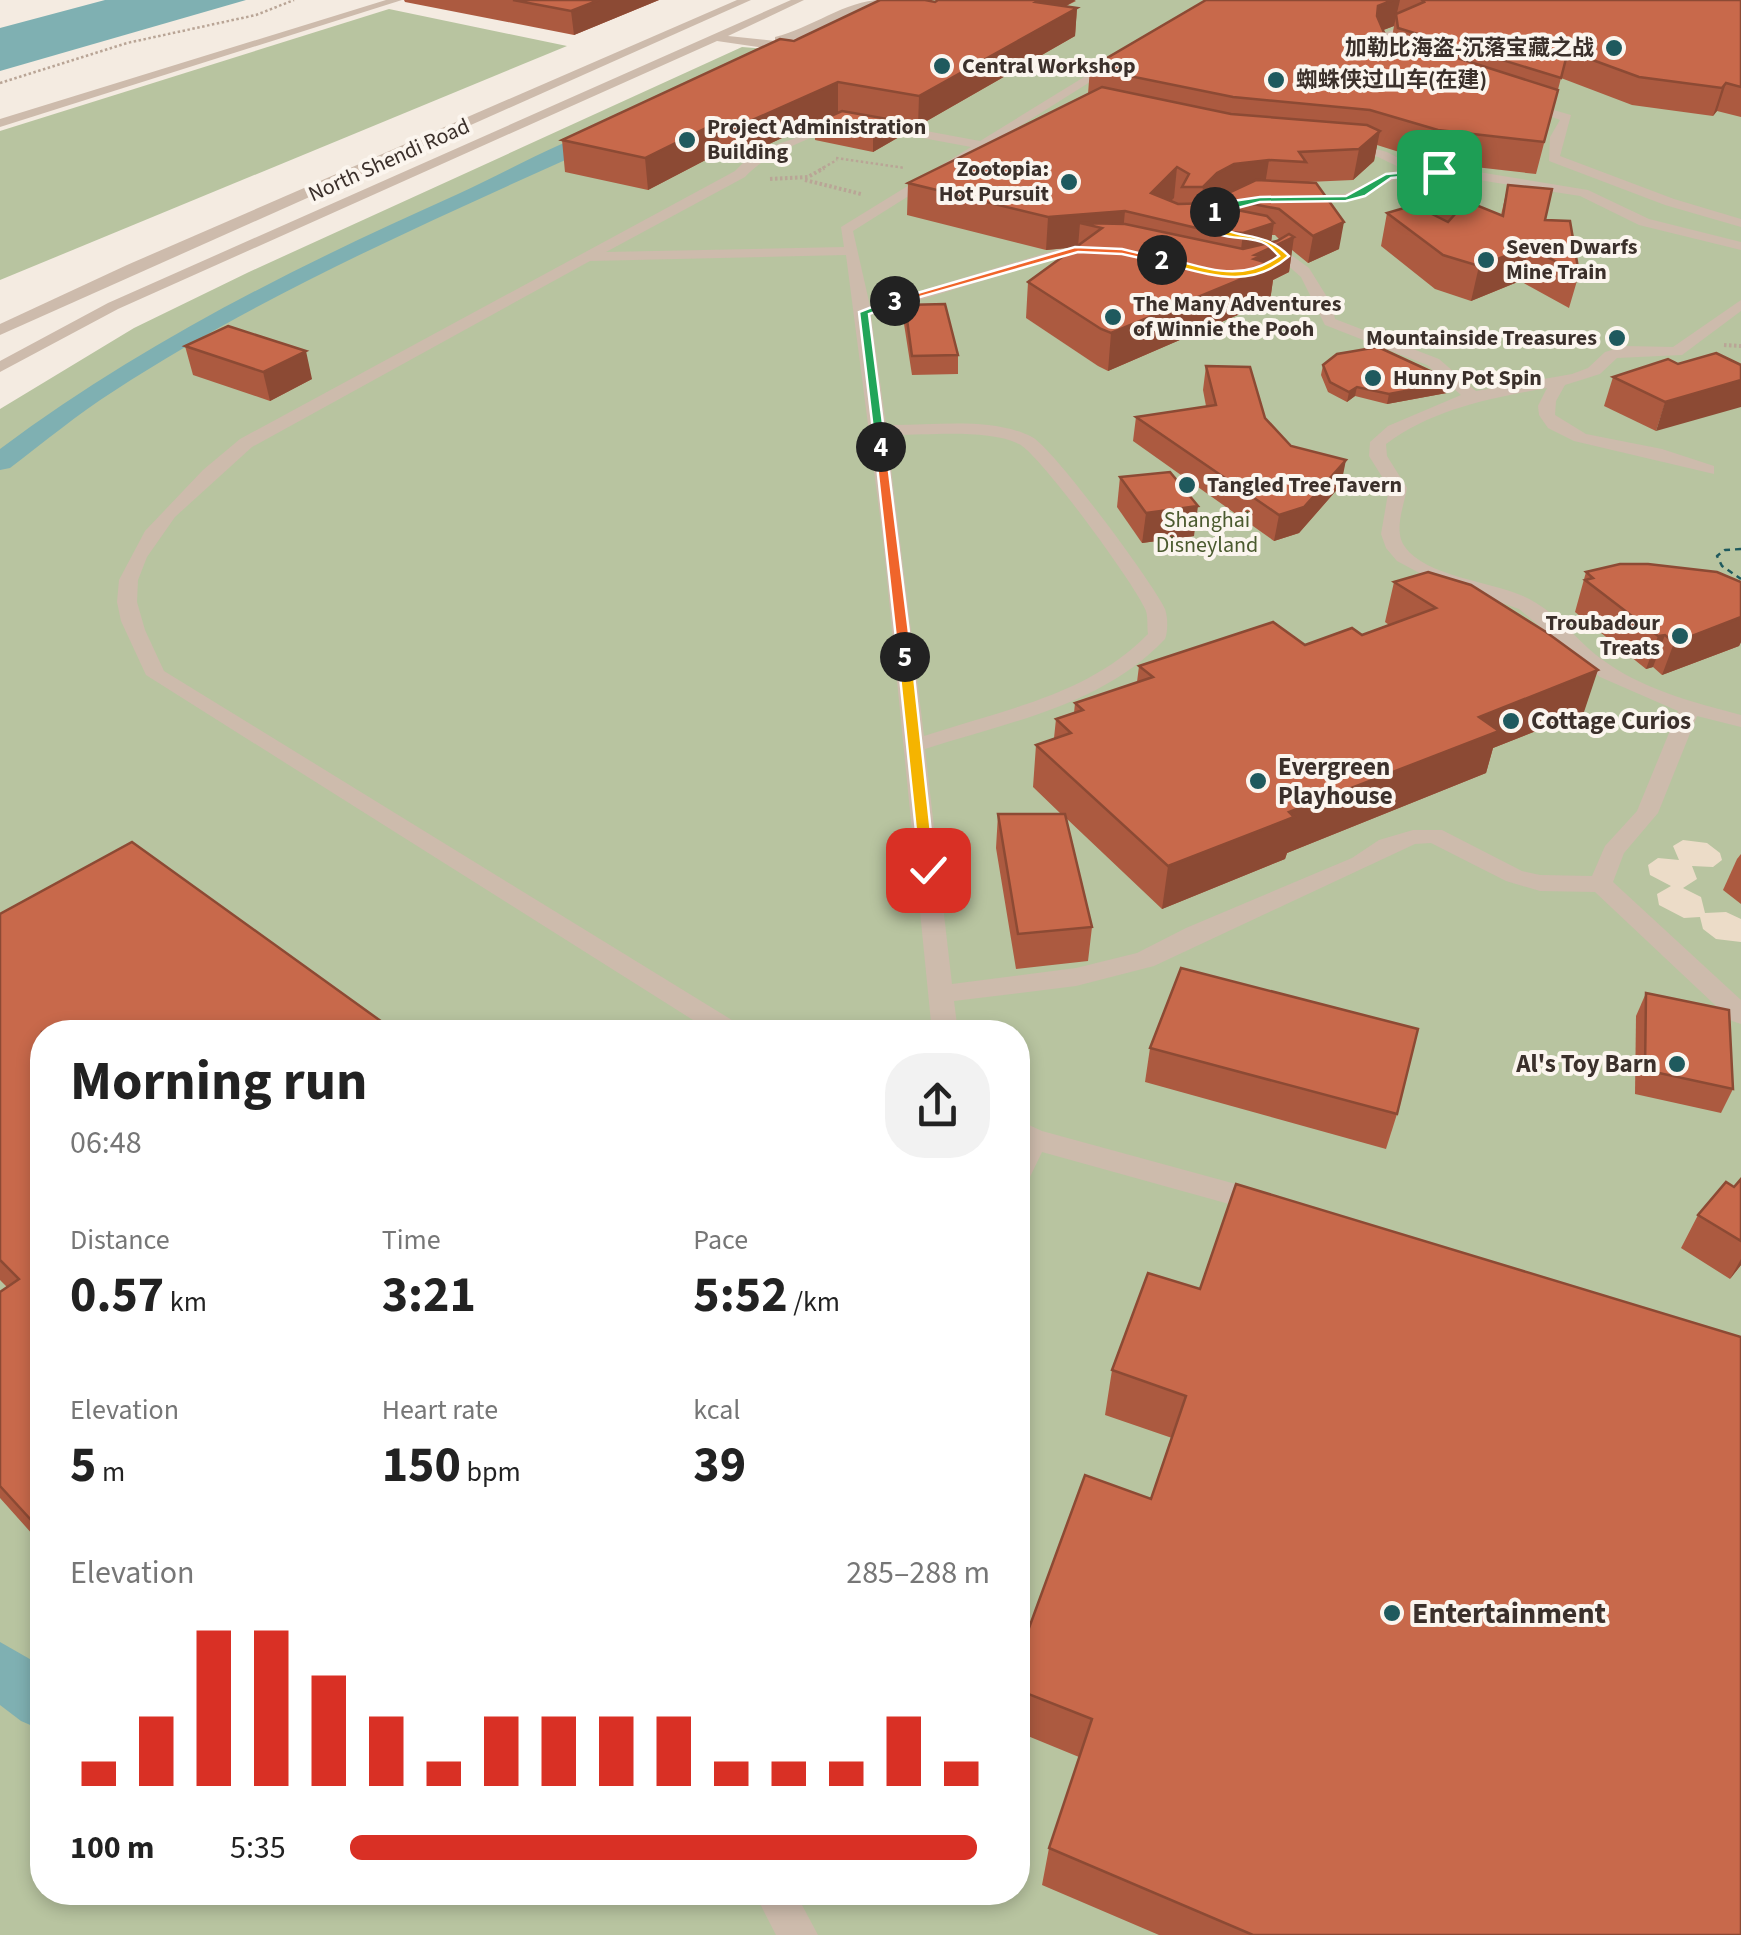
<!DOCTYPE html>
<html lang="en">
<head>
<meta charset="utf-8">
<style>
  body { margin:0; font-family:"Source Sans 3","Noto Sans SC",sans-serif; background:#f2f2f2; color:#222; height:100vh; display:flex; flex-direction:column; font-size:38px; white-space:nowrap }
  * { box-sizing:border-box; margin:0 }
  p { font-size:32px; color:#767676 }
  .icon { flex:none; width:55px; height:55px; fill:none; stroke:currentColor; stroke-width:2; stroke-linecap:round; stroke-linejoin:round }
  .map { position:relative; flex:1; overflow:hidden }
  .details { position:absolute; left:30px; top:1020px; width:1000px; height:885px; display:flex; flex-direction:column; background:#fff; border-radius:40px; box-shadow:0 5px 15px #0003 }
  .details>* { flex:none }
  .pin { position:absolute; display:grid; place-items:center; width:85px; height:85px; color:#fff; margin:-42px; border-radius:20px; box-shadow:0 5px 15px #0006 }
  .km { position:absolute; width:50px; height:50px; margin:-25px; border-radius:50%; background:#222; color:#fff; font-size:28px; line-height:50px; text-align:center }
  .round { display:grid; place-items:center; flex:none; width:105px; height:105px; border-radius:40px; background:#f2f2f2 }
  .summary { display:flex; align-items:center; justify-content:space-between; height:170px; padding:0 40px }
  h1 { font-size:55px; font-weight:700; line-height:75px }
  .figures { display:grid; grid-template-columns:repeat(3,1fr); gap:15px; height:170px; padding:10px 40px }
  .figures div { display:grid; align-content:center }
  .figures b { font-size:50px; font-weight:700 }
  .figures small { font-size:28px; font-weight:400 }
  .figures p { font-size:28px }
  .chart { height:280px; padding:20px 40px }
  .chart p { display:flex; justify-content:space-between }
  .chart svg { width:100%; height:180px; margin-top:10px; stroke:#d93025; stroke-width:6 }
  ul { padding:0 40px; list-style:none; font-size:32px }
  li { display:grid; grid-template-columns:160px 120px 1fr; align-items:center; height:75px }
  li i { height:25px; border-radius:12px; background:#d93025 }
  .map>svg:first-child { display:block }
  .green { fill:#b8c4a0; fill-rule:evenodd }
  .plaza { fill:#ecdcc8 }
  .water { fill:#7fb0b2 }
  .lines { fill:none; stroke-linecap:round; stroke-linejoin:round }
  .canal { fill:#7fb0b2; fill-rule:evenodd }
  .ferry { stroke:#1f5a5e; stroke-width:2.5; stroke-dasharray:6 5; stroke-linecap:butt }
  .path-far1 { stroke:#b9a596; stroke-width:2.5; stroke-dasharray:2.5 2.5; stroke-linecap:butt }
  .path { stroke:#b9a596; stroke-width:4; stroke-dasharray:2.5 2.5; stroke-linecap:butt }
  .minor { fill:#cdbbac; fill-rule:evenodd }
  .wall { fill:#ac5a40; fill-rule:evenodd }
  .shaded-wall { fill:#8c4a34 }
  .building { fill:#c8694b; stroke:#8c4a34; stroke-width:2.5 }
  .split-1 { fill:#22a559; stroke:#fff; stroke-width:2.5 }
  .split-2 { fill:#f5b400; stroke:#fff; stroke-width:2.5 }
  .split-3 { fill:#f0652b; stroke:#fff; stroke-width:2.5 }
  .split-4 { fill:#22a559; stroke:#fff; stroke-width:2.5 }
  .split-5 { fill:#f0652b; stroke:#fff; stroke-width:2.5 }
  .split-6 { fill:#f5b400; stroke:#fff; stroke-width:2.5 }
  .poi-dot { fill:#1f5a5e; stroke:#fbf5ee; stroke-width:4 }
  .labels { text-anchor:middle; dominant-baseline:central; stroke-width:8; stroke-linejoin:round; paint-order:stroke }
  .far-poi-label { font-size:22px; font-weight:bold; fill:#3b302b; stroke:#fbf5ee; text-anchor:start }
  .far-street-label { font-size:22px; fill:#3b302b; stroke:#fbf5ee }
  .far-park-label { font-size:22px; fill:#4a5a2e; stroke:#fbf5ee }
  .poi-label { font-size:25px; font-weight:bold; fill:#3b302b; stroke:#fbf5ee; text-anchor:start }
  .near-poi-label { font-size:30px; font-weight:bold; fill:#3b302b; stroke:#fbf5ee; text-anchor:start }
</style>
</head>
<body>
<div class="map">
<svg width="1741" height="1935" viewBox="0 0 1741 1935">
  <rect width="100%" height="100%" fill="#f4ebe1"/>
  <g class="green">
    <path d="M915,0H1741V1935H0V409L134,328L249,272L742,47L778,50ZM42,1032H1018V1892H42Z"/>
    <polygon points="389,9 567,46 0,280 0,131"/>
  </g>
  <polygon class="plaza" points="1683,840 1707,843 1720,853 1722,860 1713,867 1692,866 1697,879 1683,888 1701,897 1705,913 1726,912 1741,919 1741,942 1716,939 1703,929 1700,917 1684,918 1659,905 1657,894 1671,886 1650,875 1648,865 1658,858 1679,860 1673,846"/>
  <polygon class="water" points="105,0 246,0 0,71 0,28"/>
  <g class="lines">
    <g class="canal">
      <path d="M611,126L618,128V136C447,214 272,288 114,391C78,414 44,442 10,468L0,470V449C142,343 297,266 458,194C504,173 563,139 611,126Z"/>
      <polygon points="0,1642 42,1666 42,1730 21,1721 0,1705"/>
    </g>
    <polyline class="ferry" points="1741,549 1725,550 1717,556 1722,566 1741,579"/>
    <g class="path-far1">
      <polyline points="0,83 127,43 256,15 294,0"/>
      <polyline points="836,158 905,168"/>
      <polyline points="819,170 837,160"/>
    </g>
    <g class="path">
      <polyline points="770,179 808,177 824,168"/>
      <polyline points="805,180 861,194"/>
      <polyline points="1724,345 1741,346"/>
    </g>
    <g class="minor">
      <polygon points="386,0 402,0 0,127 0,119"/>
      <polygon points="737,0 751,0 0,335 0,324 127,265"/>
      <path d="M791,0H804L728,36L775,41V37C810,29 846,0 881,0L806,36L786,41L803,42L799,47H758L717,41L118,309L0,372V361L108,303Z"/>
      <polygon points="1375,0 1386,0 1415,28 1387,37 1385,44 1393,63 1379,59 1375,44 1377,35 1402,27"/>
      <path d="M1115,58L1125,60L853,231L870,306L1059,249L1107,247V253L1060,257L871,315L886,425C931,426 991,416 1032,437C1054,449 1153,583 1165,609C1168,618 1168,631 1165,639C1103,705 1009,722 925,749L952,984L1076,968L1137,953L1186,928L1352,858L1379,840L1413,830H1442L1522,871L1540,875L1592,876L1605,846L1637,811L1678,711L1600,677L1519,609L1425,576L1397,561L1386,548L1381,534L1389,488L1369,456L1370,442L1388,426L1461,395L1427,365L1325,325L1301,277L1261,242L1268,238L1309,268L1332,305L1335,319L1439,359L1476,391L1572,374L1588,368L1605,352L1625,346L1673,347L1741,300V311L1682,355L1617,358L1600,374L1565,385L1556,401L1555,415L1586,434L1662,449L1714,466V474L1574,441L1548,428L1539,415L1538,406L1547,388C1491,398 1433,409 1386,444L1387,456L1407,488C1404,506 1393,531 1405,547C1425,576 1492,582 1523,596C1555,610 1574,638 1600,658C1641,689 1692,702 1741,715V727L1697,716L1658,813L1624,853L1613,882L1741,1000V1024L1732,1021L1595,892L1540,891L1506,881L1431,843L1415,844L1154,966L1076,986L954,1001L958,1032H932L883,540L846,255L590,261L252,447L175,517L147,557L138,580L137,602L145,630L164,671L740,1025L744,1032H712L146,675L121,621L117,602L119,580L145,531L203,470L240,439L735,171L754,152L796,138L840,115L980,141ZM842,123L971,147L841,227L844,247L606,252L745,177C770,150 809,141 842,123ZM887,435C924,436 986,428 1019,444C1039,453 1137,587 1146,611C1148,617 1147,627 1148,634C1089,695 1002,710 924,736Z"/>
      <polygon points="1519,100 1571,115 1560,156 1674,199 1741,219 1741,227 1665,205 1549,161 1550,137 1560,120 1519,104"/>
      <polygon points="1344,140 1387,152 1419,169 1466,170 1588,190 1649,219 1741,242 1741,250 1639,225 1580,196 1466,178 1429,177 1444,191 1417,216 1414,228 1420,234 1413,238 1400,229 1406,212 1429,191 1413,176 1403,176 1346,202 1290,203 1288,200 1295,196 1344,194 1401,168 1378,157 1340,147"/>
      <polygon points="1018,1120 1042,1131 1265,1192 1275,1195 1279,1203 1275,1211 1265,1214 1042,1152 1028,1181 1018,1184"/>
      <polygon points="754,1892 795,1892 818,1935 776,1935"/>
    </g>
  </g>
  <g class="wall">
    <polygon points="404,0 659,0 574,35 405,2"/>
    <path d="M1206,0H1741V117L1717,111L1713,116L1632,105L1561,78L1536,174L1431,162L1377,145L1374,161L1353,180L1308,182L1339,249L1308,263L1292,250L1289,272L1273,280L1270,301L1108,371L1098,366L1026,318L1028,282L1076,247L1046,250L907,215L908,183L1088,94L1090,68ZM1394,26L1392,37L1385,35L1383,30ZM1225,198L1224,208L1216,203ZM1272,235H1275L1280,240L1271,243Z"/>
    <polygon points="1076,1 1066,6 1077,8 1075,36 918,126 899,123 899,137 873,152 815,140 815,123 840,112 838,112 741,157 719,153 648,190 565,172 562,140 794,41 935,2"/>
    <polygon points="1508,185 1545,220 1579,274 1569,308 1520,281 1471,301 1435,289 1381,246 1387,213 1431,214 1434,199 1501,215"/>
    <polygon points="905,305 958,355 958,374 912,375 904,324"/>
    <polygon points="185,346 312,379 270,401 193,375"/>
    <polygon points="1678,364 1656,431 1604,406 1613,377"/>
    <polygon points="1323,365 1454,382 1452,392 1387,404 1355,396 1347,402 1328,392 1321,375"/>
    <polygon points="1206,366 1265,418 1291,446 1341,485 1299,533 1274,541 1133,441 1136,417 1206,406 1203,390"/>
    <polygon points="1120,477 1194,536 1142,543 1117,507"/>
    <polygon points="1428,572 1584,712 1493,748 1486,773 1287,853 1285,859 1162,909 1066,818 1092,927 1088,961 1016,969 996,848 998,814 1061,814 1033,787 1036,745 1054,738 1056,719 1074,713 1075,703 1137,682 1139,666 1305,645 1362,635 1389,625 1385,622 1394,582"/>
    <polygon points="1586,572 1741,582 1741,642 1739,646 1662,675 1653,667 1646,669 1575,612"/>
    <polygon points="1741,854 1741,904 1723,890 1737,859"/>
    <polygon points="0,914 42,1032 42,1545 0,1498 0,1292 7,1287 0,1280"/>
    <polygon points="1646,993 1733,1089 1721,1113 1635,1094 1636,1016"/>
    <polygon points="1150,1048 1397,1114 1386,1149 1145,1082"/>
    <polygon points="1741,1179 1741,1265 1730,1279 1681,1248 1698,1215 1734,1187"/>
    <polygon points="1148,1273 1741,1935 1159,1935 1042,1885 1049,1848 1079,1757 1018,1732 1018,1658 1151,1499 1172,1438 1105,1415 1112,1370"/>
  </g>
  <g class="shaded-wall">
    <polygon points="599,0 659,0 574,35 571,11"/>
    <polygon points="1040,0 1076,0 1066,6 1036,2"/>
    <polygon points="1393,0 1400,0 1394,26 1373,34 1378,6"/>
    <polygon points="1077,8 1075,36 918,126 919,96"/>
    <polygon points="838,82 838,112 741,157 739,126"/>
    <polygon points="1726,83 1717,111 1713,116 1722,88"/>
    <polygon points="899,121 899,137 873,152 873,135"/>
    <polygon points="718,122 719,153 648,190 645,158"/>
    <polygon points="1380,131 1374,161 1353,180 1359,149"/>
    <polygon points="1269,160 1264,191 1226,194 1225,198 1213,204 1199,219 1203,187 1217,173 1234,164"/>
    <polygon points="1177,167 1174,198 1154,218 1151,193"/>
    <polygon points="1125,211 1122,243 1102,228 1080,223 1078,247 1046,250 1048,217"/>
    <polygon points="1344,222 1339,249 1308,263 1313,236"/>
    <polygon points="1274,223 1270,248 1294,237 1289,272 1273,280 1270,301 1108,371 1111,333 1239,266 1243,233"/>
    <polygon points="1529,247 1520,281 1471,301 1479,266"/>
    <polygon points="306,351 312,379 270,401 263,372"/>
    <polygon points="1741,380 1741,407 1656,431 1665,402"/>
    <polygon points="1454,382 1452,392 1387,404 1389,394"/>
    <polygon points="1357,387 1355,396 1347,402 1349,392"/>
    <polygon points="1346,460 1341,485 1299,533 1274,541 1279,515"/>
    <polygon points="1198,506 1194,536 1142,543 1146,513"/>
    <polygon points="1741,617 1741,642 1739,646 1662,675 1674,643"/>
    <polygon points="1665,635 1653,667 1646,669 1658,636"/>
    <polygon points="1598,670 1584,712 1493,748 1486,773 1287,853 1285,859 1162,909 1168,866 1289,812 1479,717"/>
    <polygon points="1741,1259 1741,1265 1730,1279"/>
  </g>
  <g class="building">
    <polygon points="513,0 599,0 571,11"/>
    <polygon points="880,0 925,0 935,2 938,0 1040,0 1036,2 1077,8 919,96 838,82 739,126 718,122 645,158 562,140 780,39 794,41"/>
    <polygon points="1206,0 1393,0 1378,6 1377,16 1385,35 1558,90 1544,142 1438,130 1370,110 1233,97 1090,68"/>
    <polygon points="1422,0 1741,0 1741,87 1726,83 1722,88 1639,77 1568,51 1561,78 1398,28 1396,14 1424,2"/>
    <polygon points="1102,87 1231,114 1367,125 1380,131 1359,149 1299,152 1306,162 1269,160 1234,164 1217,173 1203,187 1182,187 1189,174 1177,167 1151,193 1178,204 1216,203 1222,207 1267,216 1274,223 1243,233 1205,230 1125,211 1048,217 908,183"/>
    <polygon points="842,111 899,121 873,135 815,123"/>
    <polygon points="1256,180 1316,183 1344,222 1313,236 1279,209 1232,200 1226,194"/>
    <polygon points="1508,185 1552,189 1545,220 1570,221 1579,274 1529,247 1479,266 1443,255 1387,213 1414,205 1448,222 1456,213 1434,199 1449,194 1503,216"/>
    <polygon points="1080,223 1125,224 1243,249 1277,241 1289,234 1294,237 1255,255 1261,256 1254,259 1275,265 1111,333 1101,329 1028,282 1102,228"/>
    <polygon points="945,304 958,355 912,356 905,305"/>
    <polygon points="228,326 306,351 263,372 185,346"/>
    <polygon points="1378,347 1454,382 1389,394 1357,387 1349,392 1330,382 1323,365 1337,354"/>
    <polygon points="1716,353 1741,365 1741,380 1665,402 1613,377 1668,359 1678,364"/>
    <polygon points="1206,366 1250,367 1265,418 1291,446 1346,460 1304,507 1279,515 1136,417 1216,405"/>
    <polygon points="1170,472 1198,506 1146,513 1120,477"/>
    <polygon points="1620,564 1648,564 1717,572 1741,582 1741,617 1674,643 1665,635 1658,636 1585,580 1593,578 1586,572"/>
    <polygon points="1428,572 1471,585 1546,632 1598,670 1479,717 1499,731 1289,812 1294,817 1168,866 1036,745 1071,733 1056,719 1083,710 1075,703 1153,677 1139,666 1273,622 1305,645 1352,628 1362,635 1436,608 1394,582"/>
    <polygon points="998,814 1065,814 1092,927 1018,934"/>
    <polygon points="132,842 396,1032 42,1032 42,1532 0,1486 0,1292 19,1279 0,1260 0,914"/>
    <polygon points="1181,968 1418,1029 1397,1114 1150,1048"/>
    <polygon points="1646,993 1729,1010 1733,1089 1645,1070"/>
    <polygon points="1741,1179 1741,1241 1698,1215 1726,1182 1734,1187"/>
    <polygon points="1236,1184 1741,1337 1741,1935 1253,1935 1049,1848 1092,1719 1018,1690 1018,1658 1085,1475 1151,1499 1186,1396 1112,1370 1148,1273 1200,1289"/>
  </g>
  <polygon class="split-1" points="1439,169 1442,173 1391,178 1365,196 1346,201 1260,202 1215,214 1211,212 1233,201 1260,197 1346,196 1386,174"/>
  <path class="split-2" d="M1212,210L1220,212L1213,220C1232,243 1261,227 1289,256C1248,292 1206,273 1159,262L1162,257C1206,267 1239,284 1279,256C1275,252 1271,247 1266,244C1246,233 1217,245 1204,220Z"/>
  <polygon class="split-3" points="1075,247 1122,249 1167,260 1162,263 1122,254 1078,252 899,303 890,301"/>
  <polygon class="split-4" points="895,298 899,303 869,314 886,447 881,451 875,447 859,312"/>
  <polygon class="split-5" points="881,444 886,447 912,657 905,661 898,657 875,447"/>
  <polygon class="split-6" points="905,653 912,657 935,870 928,875 920,870 898,657"/>
  <g class="poi-dot">
    <circle cx="1614" cy="48" r="10"/>
    <circle cx="942" cy="66" r="10"/>
    <circle cx="1276" cy="80" r="10"/>
    <circle cx="687" cy="140" r="10"/>
    <circle cx="1069" cy="182" r="10"/>
    <circle cx="1486" cy="260" r="10"/>
    <circle cx="1113" cy="317" r="10"/>
    <circle cx="1617" cy="338" r="10"/>
    <circle cx="1373" cy="378" r="10"/>
    <circle cx="1187" cy="485" r="10"/>
    <circle cx="1680" cy="636" r="10"/>
    <circle cx="1511" cy="721" r="10"/>
    <circle cx="1258" cy="781" r="10"/>
    <circle cx="1677" cy="1064" r="10"/>
    <circle cx="1392" cy="1613" r="10"/>
  </g>
  <g class="labels">
    <g class="far-poi-label">
      <text x="1594" y="48" text-anchor="end">加勒比海盗-沉落宝藏之战</text>
      <text x="962" y="66">Central Workshop</text>
      <text x="1296" y="80">蜘蛛侠过山车(在建)</text>
      <text x="707" y="127">Project Administration<tspan x="707" dy="25">Building</tspan></text>
      <text x="1049" y="169" text-anchor="end">Zootopia:<tspan x="1049" dy="25">Hot Pursuit</tspan></text>
      <text x="1506" y="247">Seven Dwarfs<tspan x="1506" dy="25">Mine Train</tspan></text>
      <text x="1133" y="304">The Many Adventures<tspan x="1133" dy="25">of Winnie the Pooh</tspan></text>
      <text x="1597" y="338" text-anchor="end">Mountainside Treasures</text>
      <text x="1393" y="378">Hunny Pot Spin</text>
      <text x="1207" y="485">Tangled Tree Tavern</text>
      <text x="1660" y="623" text-anchor="end">Troubadour<tspan x="1660" dy="25">Treats</tspan></text>
    </g>
    <g class="far-street-label">
      <text transform="translate(389 160) rotate(-24)">North Shendi Road</text>
    </g>
    <g class="far-park-label">
      <text x="1207" y="520">Shanghai<tspan x="1207" dy="25">Disneyland</tspan></text>
    </g>
    <g class="poi-label">
      <text x="1531" y="721">Cottage Curios</text>
      <text x="1278" y="767">Evergreen<tspan x="1278" dy="29">Playhouse</tspan></text>
      <text x="1657" y="1064" text-anchor="end">Al's Toy Barn</text>
    </g>
    <g class="near-poi-label">
      <text x="1412" y="1613">Entertainment</text>
    </g>
  </g>
</svg>
<div class="pin" style="left:1439px;top:172px;background:#1e9e55"><svg class="icon" aria-label="arrive" viewBox="0 0 24 24"><path d="M6 21V4h12l-3 4 3 4H6"/></svg></div>
<div class="pin" style="left:928px;top:870px;background:#d93025"><svg class="icon" aria-label="check" viewBox="0 0 24 24"><path d="M5 12l5 5 9-10"/></svg></div>
<b class="km" style="left:1215px;top:212px">1</b>
<b class="km" style="left:1162px;top:260px">2</b>
<b class="km" style="left:895px;top:301px">3</b>
<b class="km" style="left:881px;top:447px">4</b>
<b class="km" style="left:905px;top:657px">5</b>
<section class="details">
<div class="summary"><div><h1>Morning run</h1><p>06:48</p></div><a class="round"><svg class="icon" aria-label="share" viewBox="0 0 24 24"><path d="M12 15V3M7 8l5-5 5 5M5 13v7h14v-7"/></svg></a></div>
<div class="figures">
<div><p>Distance</p><b>0.57<small> km</small></b></div>
<div><p>Time</p><b>3:21</b></div>
<div><p>Pace</p><b>5:52<small> /km</small></b></div>
</div>
<div class="figures">
<div><p>Elevation</p><b>5<small> m</small></b></div>
<div><p>Heart rate</p><b>150<small> bpm</small></b></div>
<div><p>kcal</p><b>39</b></div>
</div>
<div class="chart"><p><span>Elevation</span>285–288 m</p>
<svg viewBox="0 0 160 44" preserveAspectRatio="none"><path d="M5 44V38M15 44V27M25 44V6M35 44V6M45 44V17M55 44V27M65 44V38M75 44V27M85 44V27M95 44V27M105 44V27M115 44V38M125 44V38M135 44V38M145 44V27M155 44V38"/></svg>
</div>
<ul>
<li><b>100 m</b>5:35<i style="width:98%"></i></li>
</ul>
</section>
</div>
</body>
</html>
